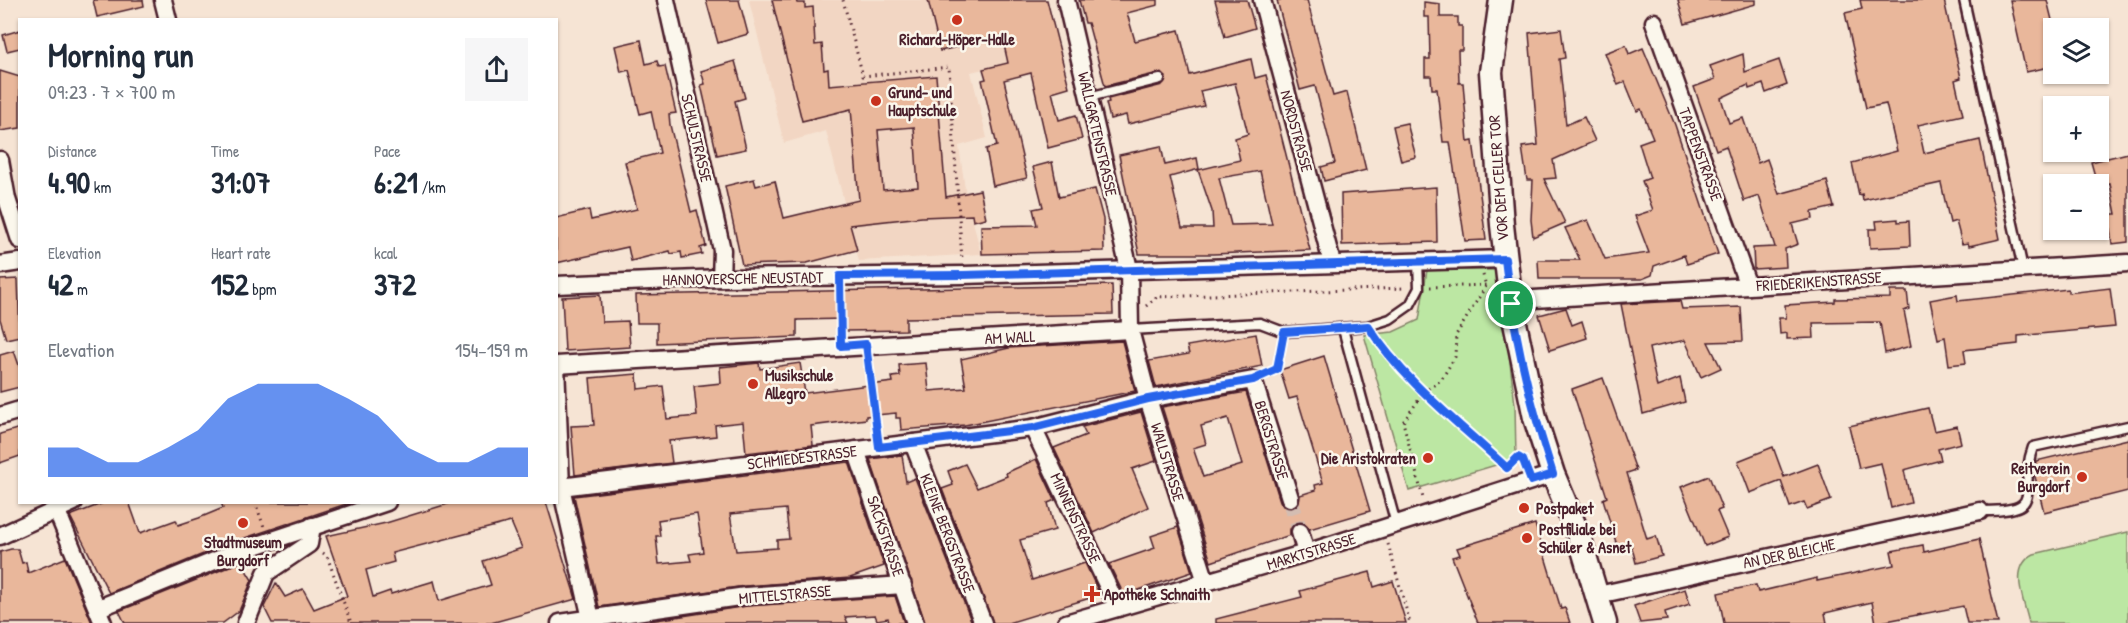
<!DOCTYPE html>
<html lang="en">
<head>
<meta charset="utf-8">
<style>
  body { margin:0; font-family:"Patrick Hand",sans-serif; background:#f6f6f7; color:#1f2937; height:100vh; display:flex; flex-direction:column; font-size:22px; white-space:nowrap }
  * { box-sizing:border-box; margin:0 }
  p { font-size:20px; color:#747a83 }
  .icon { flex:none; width:33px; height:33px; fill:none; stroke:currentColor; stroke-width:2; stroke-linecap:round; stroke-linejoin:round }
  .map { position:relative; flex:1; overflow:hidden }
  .drawer { position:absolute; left:18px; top:18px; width:540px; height:486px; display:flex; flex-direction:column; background:#fff; border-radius:0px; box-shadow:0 2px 4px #0004 }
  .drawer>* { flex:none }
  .controls { position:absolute; left:2043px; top:18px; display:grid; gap:12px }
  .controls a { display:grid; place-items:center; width:66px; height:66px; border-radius:0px; background:#fff; box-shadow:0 2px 4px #0004; font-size:30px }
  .pin { position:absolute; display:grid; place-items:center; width:51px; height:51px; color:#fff; margin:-26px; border:3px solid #fff; border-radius:50%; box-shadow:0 2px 6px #0007 }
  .round { display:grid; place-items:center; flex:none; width:63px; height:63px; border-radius:0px; background:#f6f6f7 }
  .headline { display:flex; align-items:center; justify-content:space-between; height:102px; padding:0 30px }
  h1 { font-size:33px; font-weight:800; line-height:45px }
  .metrics { display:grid; grid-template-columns:repeat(3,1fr); gap:9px; height:102px; padding:6px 30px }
  .metrics div { display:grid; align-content:center }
  .metrics b { font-size:30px; font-weight:800 }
  .metrics small { font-size:16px; font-weight:400 }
  .metrics p { font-size:16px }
  .chart { height:168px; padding:12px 30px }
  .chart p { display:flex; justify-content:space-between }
  .chart svg { width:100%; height:108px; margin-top:6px; fill:#2563eb; opacity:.7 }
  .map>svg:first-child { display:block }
  .built { fill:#f2d6c3 }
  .green { fill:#bce7a3; stroke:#838367; stroke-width:1.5 }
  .building { fill:#e9b79b; stroke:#4a1f2b; stroke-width:1.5; fill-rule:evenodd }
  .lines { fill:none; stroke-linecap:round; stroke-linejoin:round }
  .street-tunnel { stroke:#d4bdb2; stroke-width:16; stroke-dasharray:16 8; stroke-linecap:butt }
  .lane-casing { stroke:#4a1f2b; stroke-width:13 }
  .street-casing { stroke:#4a1f2b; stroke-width:21 }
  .secondary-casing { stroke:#4a1f2b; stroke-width:27 }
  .path { stroke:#4a1f2b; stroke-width:3; stroke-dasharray:1.5 4.5; stroke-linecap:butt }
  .lane { stroke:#fbf7ec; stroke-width:8 }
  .street { stroke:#fbf7ec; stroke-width:16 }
  .secondary { stroke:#fbf7ec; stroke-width:22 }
  .route-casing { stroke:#fff; stroke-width:12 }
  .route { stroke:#2563eb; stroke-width:8 }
  .poi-dot { fill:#c8321e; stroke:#fbf7ec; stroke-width:2 }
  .labels { text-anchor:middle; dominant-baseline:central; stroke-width:5; stroke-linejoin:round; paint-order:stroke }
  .poi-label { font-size:16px; font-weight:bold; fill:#4a1f2b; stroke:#fbf7ec; text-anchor:start }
  .street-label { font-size:16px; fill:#4a1f2b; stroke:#fbf7ec }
</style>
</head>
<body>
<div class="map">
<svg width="2128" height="623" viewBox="0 0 2128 623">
  <rect width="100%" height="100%" fill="#f6e4d4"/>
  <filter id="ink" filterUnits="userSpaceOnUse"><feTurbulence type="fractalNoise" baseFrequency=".0167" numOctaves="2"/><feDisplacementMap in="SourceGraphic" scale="12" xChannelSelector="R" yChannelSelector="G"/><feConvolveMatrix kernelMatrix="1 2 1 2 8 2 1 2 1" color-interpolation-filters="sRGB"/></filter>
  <g filter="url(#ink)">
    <polygon class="built" points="749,0 991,0 1008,63 971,72 987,138 959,146 965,189 981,254 859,261 826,131 784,143"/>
    <g class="green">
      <polygon points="1427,270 1499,270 1515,405 1516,459 1409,491 1364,335 1393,332 1419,320"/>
      <path d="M2128,532V623H2029C2024,600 2008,567 2034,554Z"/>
    </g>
    <g class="building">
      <polygon points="93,0 143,0 144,6 97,17"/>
      <polygon points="706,0 739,0 748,34 718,43"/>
      <path d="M772,0H796L797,3H805V8L813,7L815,45L822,44L824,70L828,69L829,85L936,76L946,197L980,190L986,218L973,221L972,215L922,217L850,225L857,250L807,263L742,265L725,186L754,179L756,186L775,181L784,218L859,200L851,109L802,121ZM914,127L918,187L883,190L878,130Z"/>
      <polygon points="928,0 1047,0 1069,87 1052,92 1059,120 1076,115 1082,139 1048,148 1031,73 1004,80 1027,178 993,186 986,149 997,146 982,80 986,79 983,69 1008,63 1002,36 940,51"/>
      <path d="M1079,0H1158V5L1127,13L1135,41L1179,30L1190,75L1251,59L1255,78L1266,75L1310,250L1213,254H1139L1119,155L1161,146L1165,165L1197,158L1199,169L1170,177L1182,228H1213L1212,211L1198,170L1240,160L1235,138L1248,134L1235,83L1200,91L1204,106L1128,124L1126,115L1110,119L1106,103L1109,102L1108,99L1162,85L1166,77L1158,73L1105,86L1088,23H1085ZM1260,171L1272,224L1231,225L1219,178Z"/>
      <polygon points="1215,0 1247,0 1255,28 1225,37"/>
      <polygon points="1277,0 1307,0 1333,96 1347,92 1366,170 1324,181 1321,167 1335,163 1315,86 1300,90"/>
      <polygon points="1678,0 1756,0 1756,4 1685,24"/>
      <polygon points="1860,0 1944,0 1961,78 1955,80 1963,115 1918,125 1924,153 1980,140 2000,239 1969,246 1968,243 1962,244 1956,221 1950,223 1941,183 1863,200 1862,194 1859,195 1852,163 1897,151 1886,104 1866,108 1845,13 1862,9"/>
      <polygon points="2010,0 2047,0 2054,28 2054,66 2026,72"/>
      <polygon points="1424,2 1440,4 1440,17 1458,17 1458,26 1462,26 1462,50 1458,50 1459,83 1463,83 1468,142 1473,141 1486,240 1465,241 1450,142 1443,142 1437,89 1432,89 1431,76 1425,76 1425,59 1430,59 1429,17 1424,17"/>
      <polygon points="1561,29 1565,58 1559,59 1566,125 1584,117 1595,141 1553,160 1556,178 1544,179 1565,223 1533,237 1531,220 1533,180 1527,180 1522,147 1538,145 1529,33"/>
      <polygon points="20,30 20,48 7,51 3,35"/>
      <polygon points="641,40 646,64 657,61 659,67 665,66 676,113 669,114 670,125 691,212 697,210 706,246 700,248 702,254 682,258 681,252 671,254 670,251 631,261 628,247 556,263 556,218 589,210 591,220 637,209 625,162 660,153 651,111 640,114 629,70 621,72 615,46"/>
      <polygon points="1626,45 1629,54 1643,48 1675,125 1718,254 1687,264 1684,255 1654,266 1652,275 1642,279 1539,279 1538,260 1580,260 1565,228 1588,220 1605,259 1649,253 1635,216 1653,210 1642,181 1650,178 1639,143 1653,138 1641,109 1637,111 1625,82 1618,85 1605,53"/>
      <polygon points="1743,54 1745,72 1779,60 1787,85 1766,93 1763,84 1749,89 1748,85 1721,98 1729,123 1743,118 1758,163 1767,159 1779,194 1827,181 1834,207 1812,212 1813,219 1792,224 1798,244 1785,249 1786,267 1754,269 1753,248 1775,247 1759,196 1744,201 1726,146 1716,150 1694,87 1715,79 1710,66"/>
      <polygon points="735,61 745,98 735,101 746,149 717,155 701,85 705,84 701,71"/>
      <polygon points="0,71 20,77 20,128 0,131"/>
      <polygon points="1407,123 1416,157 1401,161 1393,126"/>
      <polygon points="2128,153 2128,242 2112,244 2108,214 2116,214 2110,184 2098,187 2091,162"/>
      <polygon points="1052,162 1059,197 1095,189 1103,219 1104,251 982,254 981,226 1037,225 1033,209 1043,207 1033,167"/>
      <polygon points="1436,187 1437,242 1342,245 1341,194"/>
      <polygon points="1898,219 1898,222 1909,221 1910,246 1870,248 1869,229 1877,229 1876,221"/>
      <polygon points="18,279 20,336 6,339 0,319 0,280"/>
      <polygon points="1112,285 1113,314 906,318 906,330 845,331 844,319 797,320 797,337 657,343 657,323 637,323 636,295"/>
      <polygon points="2110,288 2115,327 2018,336 2018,344 1964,350 1966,363 1949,365 1945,337 1938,339 1930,300 1957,295 1958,301 2068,289 2068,293"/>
      <polygon points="1890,291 1907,291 1909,309 1904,311 1911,346 1885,353 1880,322 1813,323 1814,338 1787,339 1787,333 1780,334 1779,318 1786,318 1785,305 1835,302 1835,299 1890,298"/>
      <polygon points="600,295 602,322 628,321 630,347 565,351 562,297"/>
      <polygon points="1680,301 1682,309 1741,307 1743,341 1708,342 1721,368 1701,377 1685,340 1649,348 1657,387 1680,378 1685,402 1643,414 1621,304"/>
      <polygon points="1566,308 1572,325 1582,321 1587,338 1550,350 1539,315"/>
      <polygon points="1256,334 1262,366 1156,387 1149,361 1189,354 1187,346"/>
      <polygon points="1122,341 1135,391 965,425 901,430 900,418 896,418 896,413 866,416 866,419 811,426 813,445 746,453 743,422 715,425 716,436 669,441 672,463 575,475 571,426 594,425 590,378 637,374 638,389 663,386 667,419 697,416 694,386 721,383 720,367 759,363 760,369 800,363 805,393 893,382 892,377 900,376 899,365 926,363 929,391 966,388 961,359 1009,348"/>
      <polygon points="14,351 20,368 20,387 0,392 0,355"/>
      <path d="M1324,356L1370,511L1310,529L1303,522H1297L1290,529V535L1211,562L1162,407L1246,392L1280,501L1283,506L1293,508L1298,505L1300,495L1316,490L1315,485L1323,483L1297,397L1289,399L1280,370ZM1228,418L1242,465L1203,477L1193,448L1206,444L1201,426Z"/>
      <polygon points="1603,378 1636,470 1627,473 1647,539 1656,536 1662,556 1636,563 1631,544 1618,549 1603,499 1607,497 1572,389"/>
      <polygon points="1928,408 1934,431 1957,426 1961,443 1938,449 1941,460 1904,470 1911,503 1891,508 1881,463 1859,468 1849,426"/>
      <polygon points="1141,412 1156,461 1132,469 1148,507 1094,533 1054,448 1086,435 1082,427"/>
      <polygon points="20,428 20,456 0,463 0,434"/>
      <polygon points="2128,439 2128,491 2044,512 2034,473 2036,461"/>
      <polygon points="1773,447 1784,477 1818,464 1831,500 1807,509 1804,502 1790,507 1781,481 1750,493 1738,461"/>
      <polygon points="902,455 906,482 915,478 972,623 925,623 870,459"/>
      <polygon points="1036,459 1055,500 1048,503 1055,530 1020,540 1032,580 1085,563 1100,595 1008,623 993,623 942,489 953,485 948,471 965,464 977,488 1007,476 1006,473"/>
      <path d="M849,462L884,566L850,578L745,586L599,607L574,496ZM786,509L789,539L777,540V548L736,551L730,514ZM697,514L703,552L689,554L691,561L659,564L656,536H660L658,520Z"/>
      <polygon points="1709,476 1722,509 1717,511 1728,537 1705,546 1681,487"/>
      <polygon points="106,502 129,502 140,533 176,520 178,525 199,518 223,508 221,502 352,502 230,543 109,593 70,516"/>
      <path d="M454,502H546L576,599L491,623H272L264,607L276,583L285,597L303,589L314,609L347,596L326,536L386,523ZM511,522L522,548L483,561L491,585L439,601L434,581L391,594L390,591L373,597L366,570L394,562L392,553Z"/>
      <polygon points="1535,524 1561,609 1565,608 1570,623 1478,623 1452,557 1460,555 1457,548"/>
      <polygon points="1178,527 1192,572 1124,595 1109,564 1155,548 1151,536"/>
      <polygon points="1979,539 1998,623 1967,623 1963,606 1876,623 1872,602 1825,613 1827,623 1724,623 1718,593 1756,585 1758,592 1817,578 1817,581 1894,565 1891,551 1923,545 1924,552"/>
      <polygon points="11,549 18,549 22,563 26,562 28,573 65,558 92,623 0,623 0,552"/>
      <polygon points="241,562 252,580 239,611 223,623 125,623 119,611"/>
      <polygon points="1370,572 1374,587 1393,581 1406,623 1216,623 1216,619 1302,597 1300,591"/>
      <polygon points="1685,589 1690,604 1665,612 1667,620 1640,623 1634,606"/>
      <polygon points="895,596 904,623 889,623 888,618 877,620 875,615 845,617 848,623 650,623 650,621 747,606"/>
    </g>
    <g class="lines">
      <polyline class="street-tunnel" points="1290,498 1300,532"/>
      <defs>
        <g id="lane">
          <polyline points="1964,0 2023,269"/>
          <polyline points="1089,97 1160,79"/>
          <polyline points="1343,329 1396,524"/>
          <polyline points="1130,330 1260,323 1284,332 1368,326 1390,319 1410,305 1419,288 1418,261"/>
          <path d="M1980,511C2051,512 2016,492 2033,447L2128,426"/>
        </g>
        <g id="street">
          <polyline points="163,0 168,20"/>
          <polyline points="666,0 722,250 721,278"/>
          <polyline points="1066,0 1129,269 1130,330 1148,399 1206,582"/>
          <polyline points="1262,0 1332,263"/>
          <polyline points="1654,22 1748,286"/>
          <polyline points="0,160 7,199 20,240"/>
          <polyline points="0,265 20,262"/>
          <polyline points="556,285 721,278 963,275 1505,259"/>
          <polyline points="1511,304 1534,299 2128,263"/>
          <polyline points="556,365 1130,330"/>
          <polyline points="556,365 561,487 592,623"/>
          <polyline points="0,416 20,410"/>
          <polyline points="1033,428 1118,608"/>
          <polyline points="913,443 983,623"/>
          <polyline points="856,450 915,623"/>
          <polyline points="561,487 1033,428 1148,399 1253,380 1290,498"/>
          <polyline points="56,509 103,623"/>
          <polyline points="1300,532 1306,553"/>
          <polyline points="0,536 74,502"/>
          <polyline points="1598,595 1980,511"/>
          <polyline points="99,608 234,553 387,502"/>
          <polyline points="246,623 266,573 309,544 312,526"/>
          <polyline points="560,623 746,596 903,585"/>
          <polyline points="1066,623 1306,553 1553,474"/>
        </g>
        <polyline id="secondary" points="1501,0 1491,72 1502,225 1511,304 1535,418 1553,474 1579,536 1605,623"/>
      </defs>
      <use href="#lane" class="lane-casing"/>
      <use href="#street" class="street-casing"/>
      <use href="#secondary" class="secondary-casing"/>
      <g class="path">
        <polyline points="843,0 863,76 949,67 962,260"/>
        <polyline points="1483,275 1486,286 1456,335 1455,357 1441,380 1425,391 1507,468 1518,457 1525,465"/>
        <polyline points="1430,287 1489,285"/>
        <polyline points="840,294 841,332"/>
        <polyline points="1146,306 1157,297 1405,288"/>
        <polyline points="1376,338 1425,391 1403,422 1423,498"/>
        <polyline points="869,361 877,432"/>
        <polyline points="1268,373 1277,369 1282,343"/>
        <polyline points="255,502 264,527"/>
        <polyline points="1388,544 1410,623"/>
        <polyline points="323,553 327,556 351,623"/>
      </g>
      <use href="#lane" class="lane"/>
      <use href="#street" class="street"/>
      <use href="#secondary" class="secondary"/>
    </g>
  </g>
  <g class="lines" filter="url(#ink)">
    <defs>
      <path id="route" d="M1505,259C1513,332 1530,404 1553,474L1531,481L1523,460L1518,457L1507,468C1460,424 1403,381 1368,326L1284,332L1277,369L1253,380L1148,399L1033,428L879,447L866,344L841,346L840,276L963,275Z"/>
    </defs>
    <use href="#route" class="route-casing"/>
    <use href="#route" class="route"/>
  </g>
  <g class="poi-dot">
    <circle cx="957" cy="20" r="6"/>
    <circle cx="876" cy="101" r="6"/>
    <circle cx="753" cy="384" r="6"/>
    <circle cx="1428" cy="458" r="6"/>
    <circle cx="2082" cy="477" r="6"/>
    <circle cx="1524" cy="508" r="6"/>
    <circle cx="243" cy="523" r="6"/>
    <circle cx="1527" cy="538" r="6"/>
    <path d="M1089 585h6v6h6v6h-6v6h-6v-6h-6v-6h6z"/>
  </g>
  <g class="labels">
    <g class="poi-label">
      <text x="957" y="39" text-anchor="middle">Richard-Höper-Halle</text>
      <text x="888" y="92">Grund- und<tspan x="888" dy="18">Hauptschule</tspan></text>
      <text x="765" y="375">Musikschule<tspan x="765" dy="18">Allegro</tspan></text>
      <text x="1416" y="458" text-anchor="end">Die Aristokraten</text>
      <text x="2070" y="468" text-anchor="end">Reitverein<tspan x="2070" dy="18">Burgdorf</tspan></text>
      <text x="1536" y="508">Postpaket</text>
      <text x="1539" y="529">Postfiliale bei<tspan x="1539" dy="18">Schüler &amp; Asnet</tspan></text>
      <text x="243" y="542" text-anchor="middle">Stadtmuseum<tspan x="243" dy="18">Burgdorf</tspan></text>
      <text x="1104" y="594">Apotheke Schnaith</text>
    </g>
    <g class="street-label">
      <text transform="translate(1297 131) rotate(75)">NORDSTRASSE</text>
      <text transform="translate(1098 134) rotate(77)">WALLGARTENSTRASSE</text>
      <text transform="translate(697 138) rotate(77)">SCHULSTRASSE</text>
      <text transform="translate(1701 154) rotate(70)">TAPPENSTRASSE</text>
      <text transform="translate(1498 178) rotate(-94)">VOR DEM CELLER TOR</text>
      <text transform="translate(743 278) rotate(-1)">HANNOVERSCHE NEUSTADT</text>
      <text transform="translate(1819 281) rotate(-4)">FRIEDERIKENSTRASSE</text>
      <text transform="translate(1010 337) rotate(-3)">AM WALL</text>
      <text transform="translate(1272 440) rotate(73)">BERGSTRASSE</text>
      <text transform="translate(802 457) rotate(-7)">SCHMIEDESTRASSE</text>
      <text transform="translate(1168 462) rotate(73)">WALLSTRASSE</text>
      <text transform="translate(1076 518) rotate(65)">MINNENSTRASSE</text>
      <text transform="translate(948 533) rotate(69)">KLEINE BERGSTRASSE</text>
      <text transform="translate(886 536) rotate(71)">SACKSTRASSE</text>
      <text transform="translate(1311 551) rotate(-17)">MARKTSTRASSE</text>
      <text transform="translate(1789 553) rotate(-12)">AN DER BLEICHE</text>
      <text transform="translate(785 594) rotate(-5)">MITTELSTRASSE</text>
    </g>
  </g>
</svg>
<div class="controls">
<a><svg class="icon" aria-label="layers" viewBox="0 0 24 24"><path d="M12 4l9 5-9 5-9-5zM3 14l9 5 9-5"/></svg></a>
<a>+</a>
<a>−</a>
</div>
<div class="pin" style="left:1511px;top:304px;background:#1e9e55"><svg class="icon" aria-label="arrive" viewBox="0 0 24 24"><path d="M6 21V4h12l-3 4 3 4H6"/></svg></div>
<section class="drawer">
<div class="headline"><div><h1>Morning run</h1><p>09:23 · 7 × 700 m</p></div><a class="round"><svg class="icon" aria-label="share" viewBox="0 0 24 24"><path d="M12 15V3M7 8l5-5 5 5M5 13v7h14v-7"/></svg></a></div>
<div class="metrics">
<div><p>Distance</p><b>4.90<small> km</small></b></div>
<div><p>Time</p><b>31:07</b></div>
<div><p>Pace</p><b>6:21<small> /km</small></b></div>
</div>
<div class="metrics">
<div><p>Elevation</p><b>42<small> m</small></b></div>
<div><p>Heart rate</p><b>152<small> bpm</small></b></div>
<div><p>kcal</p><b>372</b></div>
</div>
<div class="chart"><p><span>Elevation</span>154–159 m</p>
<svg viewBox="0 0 160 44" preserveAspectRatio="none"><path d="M0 44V32L10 32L20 38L30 38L40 32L50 25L60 12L70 6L80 6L90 6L100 12L110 19L120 32L130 38L140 38L150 32L160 32V44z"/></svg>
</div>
</section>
</div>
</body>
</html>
